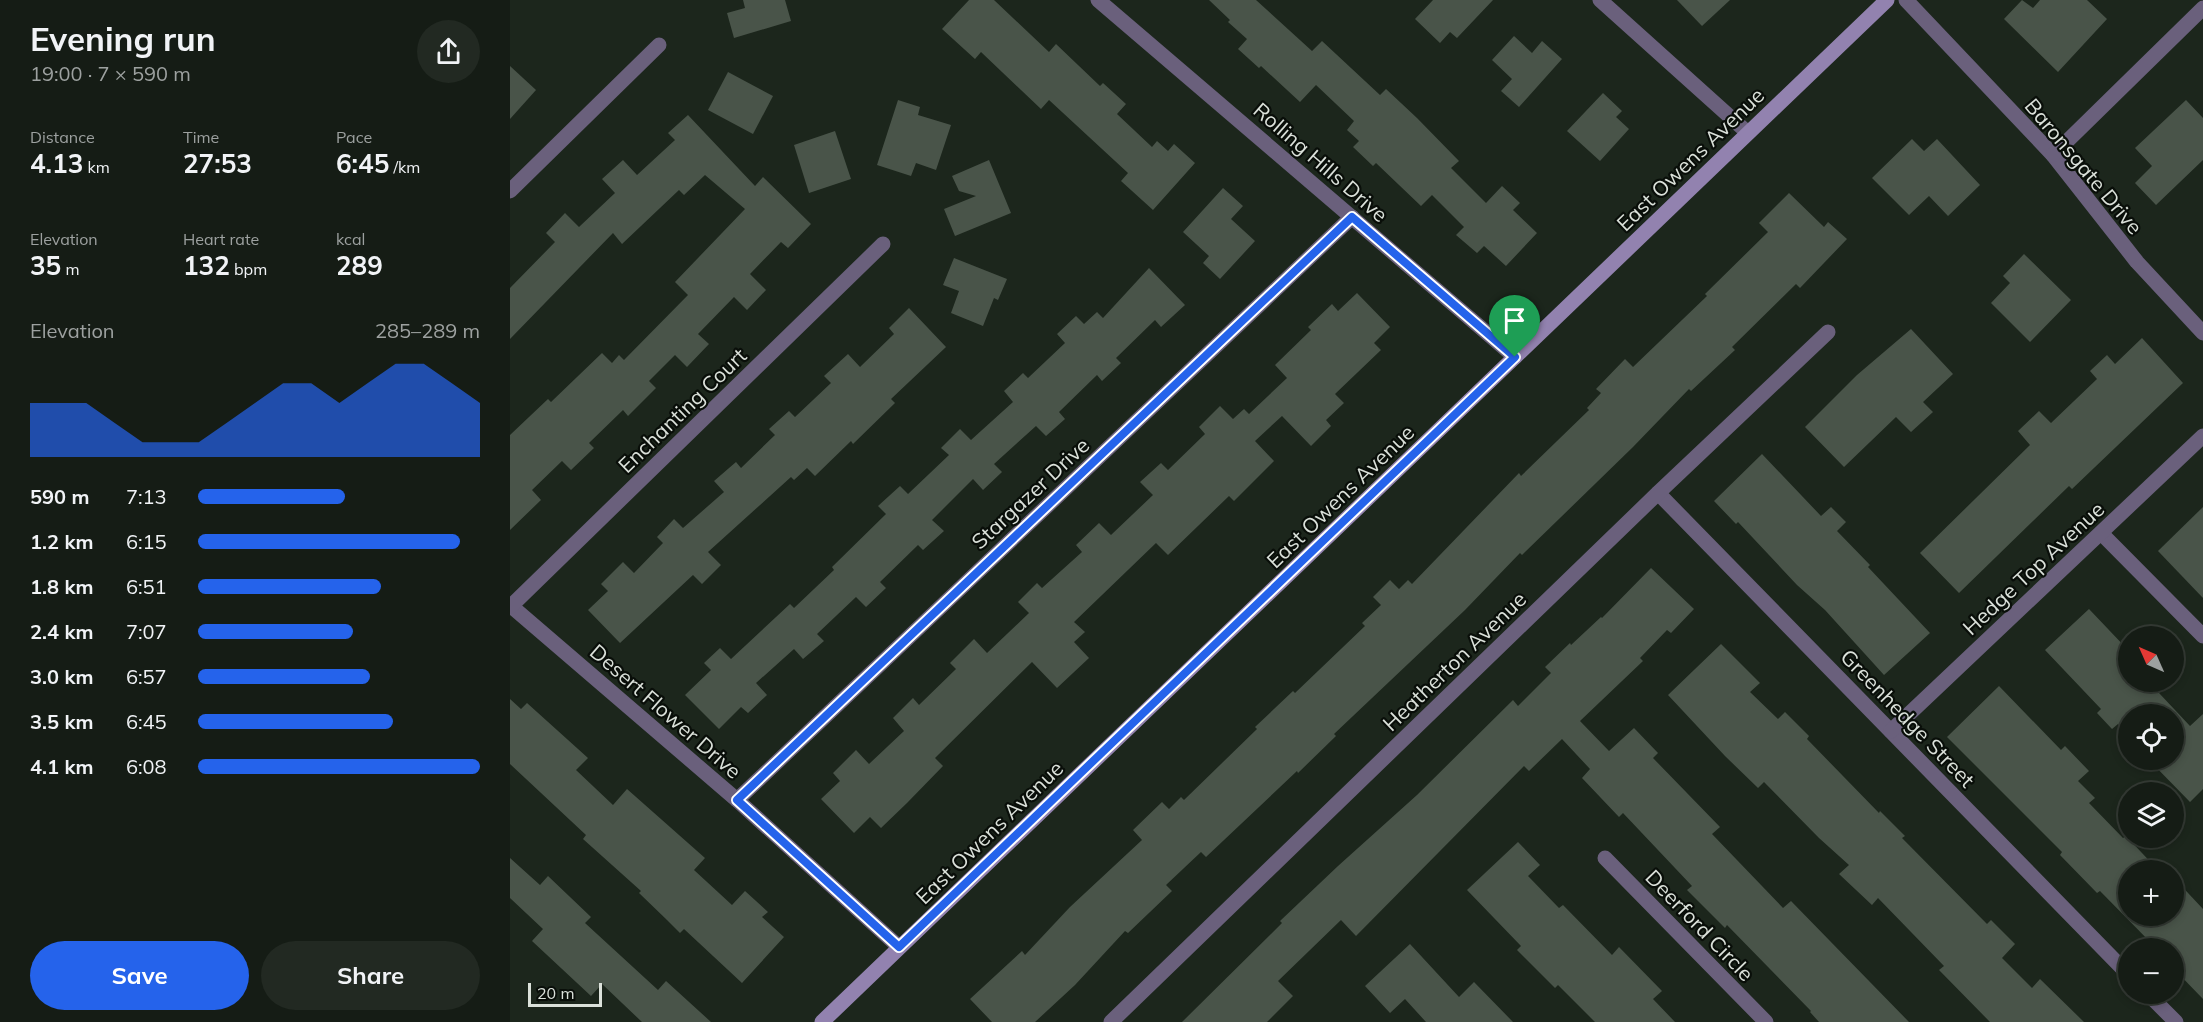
<!DOCTYPE html>
<html lang="en">
<head>
<meta charset="utf-8">
<style>
  body { margin:0; font-family:Mulish,sans-serif; background:#222922; color:#f1f3f6; height:100vh; display:flex; flex-direction:column; font-size:22px; white-space:nowrap }
  * { box-sizing:border-box; margin:0 }
  p { font-size:20px; color:#9da1a0 }
  .icon { flex:none; width:33px; height:33px; fill:none; stroke:currentColor; stroke-width:2; stroke-linecap:round; stroke-linejoin:round }
  .map { position:relative; flex:1; overflow:hidden }
  .side { display:flex; flex-direction:column; background:#151c15; width:510px }
  .side>* { flex:none }
  .needle { width:39px; rotate:315deg }
  .tools { position:absolute; left:1608px; top:626px; display:grid; gap:12px }
  .tools a { display:grid; place-items:center; width:66px; height:66px; border-radius:50%; background:#151c15; box-shadow:0 3px 9px #0003,0 0 0 2px #343a34; font-size:30px }
  .scale { position:absolute; left:18px; bottom:15px; width:74px; box-sizing:border-box; padding-left:6px; border:3px solid #dbe1da; border-top:0; font-size:16px; line-height:21px; white-space:nowrap; color:#dbe1da; -webkit-text-stroke:4px #090e09; paint-order:stroke }
  .pin { position:absolute; display:grid; place-items:center; width:51px; height:51px; color:#fff; margin:-62px -26px; border-radius:50% 50% 50% 0; rotate:-45deg; box-shadow:0 0 6px #0007 }
  .pin .icon { rotate:45deg }
  .round { display:grid; place-items:center; flex:none; width:63px; height:63px; border-radius:32px; background:#222922 }
  .summary { display:flex; align-items:center; justify-content:space-between; height:102px; padding:0 30px }
  h1 { font-size:33px; font-weight:700; line-height:45px }
  .stats { display:grid; grid-template-columns:repeat(3,1fr); gap:9px; height:102px; padding:6px 30px }
  .stats div { display:grid; align-content:center }
  .stats b { font-size:26px; font-weight:700 }
  .stats small { font-size:16px; font-weight:400 }
  .stats p { font-size:16px }
  .chart { height:168px; padding:12px 30px }
  .chart p { display:flex; justify-content:space-between }
  .chart svg { width:100%; height:108px; margin-top:6px; fill:#2563eb; opacity:.7 }
  .action { display:flex; gap:12px; margin-top:auto; padding:12px 30px }
  .action a { flex:1; height:69px; border-radius:36px; background:#2563eb; color:#fff; font-size:24px; font-weight:700; line-height:69px; text-align:center }
  .action a+a { background:#222922; color:#f1f3f6 }
  ul { padding:0 30px; list-style:none; font-size:20px }
  li { display:grid; grid-template-columns:96px 72px 1fr; align-items:center; height:45px }
  li i { height:15px; border-radius:8px; background:#2563eb }
  main { display:flex; flex:1; min-height:0 }
  .map>svg:first-child { display:block }
  .building { fill:#495449 }
  .lines { fill:none; stroke-linecap:round; stroke-linejoin:round }
  .minor { stroke:#6a607c; stroke-width:15 }
  .secondary { stroke:#9282af; stroke-width:15 }
  .route-casing { stroke:#fff; stroke-width:12 }
  .route { stroke:#2563eb; stroke-width:8 }
  .labels { text-anchor:middle; dominant-baseline:central; stroke-width:4.5; stroke-linejoin:round; paint-order:stroke }
  .street-label { font-size:21px; fill:#dbe1da; stroke:#090e09 }
</style>
</head>
<body>
<main>
<section class="side">
<div class="summary"><div><h1>Evening run</h1><p>19:00 · 7 × 590 m</p></div><a class="round"><svg class="icon" aria-label="share" viewBox="0 0 24 24"><path d="M12 15V3M7 8l5-5 5 5M5 13v7h14v-7"/></svg></a></div>
<div class="stats">
<div><p>Distance</p><b>4.13<small> km</small></b></div>
<div><p>Time</p><b>27:53</b></div>
<div><p>Pace</p><b>6:45<small> /km</small></b></div>
</div>
<div class="stats">
<div><p>Elevation</p><b>35<small> m</small></b></div>
<div><p>Heart rate</p><b>132<small> bpm</small></b></div>
<div><p>kcal</p><b>289</b></div>
</div>
<div class="chart"><p><span>Elevation</span>285–289 m</p>
<svg viewBox="0 0 160 44" preserveAspectRatio="none"><path d="M0 44V22L10 22L20 22L30 30L40 38L50 38L60 38L70 30L80 22L90 14L100 14L110 22L120 14L130 6L140 6L150 14L160 22V44z"/></svg>
</div>
<ul>
<li><b>590 m</b>7:13<i style="width:52%"></i></li>
<li><b>1.2 km</b>6:15<i style="width:93%"></i></li>
<li><b>1.8 km</b>6:51<i style="width:65%"></i></li>
<li><b>2.4 km</b>7:07<i style="width:55%"></i></li>
<li><b>3.0 km</b>6:57<i style="width:61%"></i></li>
<li><b>3.5 km</b>6:45<i style="width:69%"></i></li>
<li><b>4.1 km</b>6:08<i style="width:100%"></i></li>
</ul>
<div class="action"><a>Save</a><a>Share</a></div>
</section>
<div class="map">
<svg width="1693" height="1022" viewBox="0 0 1693 1022">
  <rect width="100%" height="100%" fill="#1c261c"/>
  <g class="building">
    <polygon points="233,0 275,0 281,21 224,38 217,13 235,8"/>
    <polygon points="459,0 484,0 539,52 546,44 590,86 593,83 616,104 607,114 642,147 647,141 658,151 664,144 685,163 643,210 611,181 618,173 539,100 531,109 471,52 465,59 432,29"/>
    <polygon points="699,0 746,0 802,51 812,41 870,95 876,89 907,118 949,161 941,168 976,203 992,186 1010,203 1003,210 1027,233 996,266 974,246 967,253 946,235 954,227 922,195 911,206 866,163 863,166 843,147 849,141 837,130 844,121 806,85 790,102 751,66 749,68 728,49 737,39 718,22 720,20"/>
    <polygon points="923,0 983,0 947,38 940,32 930,43 905,19"/>
    <polygon points="1167,0 1220,0 1192,26"/>
    <polygon points="1512,0 1523,8 1530,0 1577,0 1597,19 1548,72 1494,19"/>
    <polygon points="1004,36 1022,53 1032,41 1052,59 1009,107 991,91 1002,79 982,60"/>
    <polygon points="0,66 26,90 0,119"/>
    <polygon points="218,72 263,96 243,134 198,110"/>
    <polygon points="1093,93 1112,111 1106,117 1119,129 1090,161 1057,131"/>
    <polygon points="388,100 410,107 408,115 441,125 426,170 406,163 401,176 367,165"/>
    <polygon points="1676,100 1693,118 1693,160 1646,205 1625,183 1642,166 1625,148"/>
    <polygon points="178,115 245,186 253,177 301,224 278,248 271,242 240,274 256,290 237,310 224,297 188,334 199,344 177,367 165,355 139,381 146,388 118,416 113,410 79,443 84,448 61,470 52,461 22,490 31,500 0,530 0,435 38,399 41,402 92,353 102,363 109,355 114,360 178,295 165,282 235,209 195,175 174,195 169,190 112,244 103,233 0,339 0,288 45,242 36,233 55,213 69,227 105,193 92,179 113,160 127,175 165,140 158,133"/>
    <polygon points="325,131 341,179 299,193 284,145"/>
    <polygon points="1402,139 1414,151 1427,139 1470,185 1438,216 1419,196 1399,215 1362,178"/>
    <polygon points="479,160 501,213 445,236 434,209 466,196 449,191 442,176"/>
    <polygon points="713,188 733,206 721,219 745,241 710,279 693,263 699,256 673,232"/>
    <polygon points="1279,193 1314,227 1318,222 1337,239 1290,288 1286,284 1222,347 1225,350 1181,391 1179,389 1123,447 1012,555 1010,553 955,610 824,734 826,736 788,773 787,771 696,857 691,852 656,885 662,891 618,933 615,931 565,985 525,1022 482,1022 460,999 512,951 515,955 560,907 632,840 623,830 652,802 659,809 671,797 674,800 747,729 745,727 783,691 785,693 855,626 852,623 871,605 863,597 880,580 889,589 898,580 902,584 1009,473 1011,476 1079,410 1077,408 1091,393 1086,389 1115,359 1123,367 1197,296 1195,294 1258,232 1249,223"/>
    <polygon points="1514,254 1561,300 1520,342 1481,303 1500,283 1493,276"/>
    <polygon points="444,258 497,279 488,300 484,298 473,326 441,313 449,291 433,285"/>
    <polygon points="639,268 675,305 651,327 645,320 606,358 611,363 592,381 587,375 549,412 555,419 536,436 526,426 484,464 492,472 473,490 463,479 422,520 434,531 413,550 408,545 370,582 376,588 356,607 346,597 307,634 314,641 293,659 284,649 246,683 257,695 238,713 231,707 209,729 175,695 201,670 194,663 210,648 221,659 280,604 284,608 324,570 322,567 376,514 368,506 390,486 398,494 439,455 431,448 450,429 461,440 503,402 494,391 513,373 518,378 555,343 547,334 566,316 574,324 587,312 593,318"/>
    <polygon points="847,293 880,327 864,343 871,350 825,394 834,403 816,420 821,426 801,446 772,416 745,441 764,461 724,501 719,496 658,555 646,543 564,622 575,632 564,642 579,658 547,688 522,662 425,758 433,766 397,803 371,828 360,817 344,833 311,799 330,781 323,773 346,750 359,764 394,731 383,718 403,698 409,705 446,669 440,663 464,639 477,653 519,613 508,602 527,583 532,588 572,552 566,545 589,523 601,535 643,495 630,482 651,463 658,470 695,434 689,427 710,406 723,419 734,409 739,414 777,378 765,365 801,330 798,327 822,304 828,311"/>
    <polygon points="399,308 436,347 381,399 385,403 343,444 341,441 305,476 297,468 284,480 281,477 198,552 211,565 192,584 183,575 110,643 78,610 98,591 91,584 113,562 124,573 153,543 147,537 164,519 173,528 214,492 204,481 226,462 231,468 265,435 259,429 279,411 285,417 321,383 314,376 338,354 350,367 384,334 379,328"/>
    <polygon points="1401,329 1443,374 1413,402 1423,412 1401,432 1386,417 1334,467 1295,427 1347,375"/>
    <polygon points="1632,338 1673,383 1562,489 1559,486 1449,593 1410,553 1520,445 1508,431 1529,411 1541,423 1587,379 1580,371 1597,355 1605,364"/>
    <polygon points="1252,454 1311,516 1321,507 1336,522 1327,531 1360,565 1358,567 1420,633 1374,675 1315,610 1287,585 1228,522 1226,524 1204,501"/>
    <polygon points="1693,507 1693,598 1648,551"/>
    <polygon points="1141,568 1184,609 1161,633 1157,630 1130,658 1133,661 1070,721 1099,751 1124,728 1148,753 1143,758 1210,827 1202,834 1273,908 1281,901 1399,1022 1309,1022 1300,1012 1301,1011 1217,925 1215,928 1177,890 1182,886 1113,813 1109,817 1072,778 1080,769 1052,739 1019,771 1014,766 846,936 831,920 768,981 783,996 757,1022 672,1022 772,923 770,921 828,866 907,795 1003,700 1008,706 1041,673 1035,667 1060,643 1061,645 1091,617 1092,618"/>
    <polygon points="1579,609 1618,650 1618,681 1661,681 1649,693 1680,726 1693,714 1693,789 1680,802 1638,759 1664,759 1664,714 1618,714 1618,735 1608,724 1602,729 1587,713 1591,709 1535,650"/>
    <polygon points="1211,644 1250,683 1240,692 1268,719 1275,712 1299,736 1297,739 1369,813 1370,811 1395,836 1392,838 1477,924 1481,920 1505,944 1492,958 1522,988 1530,979 1574,1022 1480,1022 1429,970 1434,966 1368,898 1362,905 1329,874 1339,865 1309,838 1254,782 1248,788 1215,756 1158,695"/>
    <polygon points="1489,686 1551,750 1555,746 1579,771 1568,781 1585,798 1579,803 1613,838 1616,836 1648,870 1618,870 1618,915 1664,915 1664,878 1693,909 1693,999 1664,969 1664,948 1646,948 1590,891 1587,893 1550,855 1552,852 1437,737"/>
    <polygon points="0,699 11,709 17,703 78,758 66,770 103,805 117,789 195,858 184,870 222,905 235,891 258,912 252,917 274,937 232,983 174,929 170,933 157,920 129,893 131,891 73,839 76,835 0,764"/>
    <polygon points="1008,842 1030,865 1018,876 1049,908 1053,905 1102,955 1109,947 1152,991 1143,999 1165,1022 1085,1022 1048,985 1045,988 1007,950 1011,946 957,890"/>
    <polygon points="0,858 30,885 38,876 81,917 75,923 148,990 156,981 201,1022 132,1022 92,984 81,996 22,941 33,929 0,898"/>
    <polygon points="900,944 949,997 964,982 1003,1022 916,1022 895,999 880,1013 855,986"/>
  </g>
  <g class="lines">
    <g class="minor">
      <polyline points="588,0 1005,357"/>
      <polyline points="1090,0 1238,133"/>
      <polyline points="1396,0 1543,155 1627,262 1693,333"/>
      <polyline points="1543,155 1693,8"/>
      <polyline points="0,191 149,45"/>
      <polyline points="1148,493 1618,974"/>
      <polyline points="1591,533 1693,636"/>
      <polyline points="0,605 227,800 389,947"/>
      <polyline points="1,606 373,244"/>
      <polyline points="1381,731 1693,436"/>
      <polyline points="227,800 842,217"/>
      <polyline points="1095,858 1256,1022"/>
      <polyline points="1637,993 1666,1022"/>
      <polyline points="601,1022 1148,493 1318,332"/>
    </g>
    <polyline class="secondary" points="312,1022 1377,0"/>
  </g>
  <g class="lines">
    <defs>
      <polygon id="route" points="842,217 1005,357 389,947 227,800"/>
    </defs>
    <use href="#route" class="route-casing"/>
    <use href="#route" class="route"/>
  </g>
  <g class="labels">
    <g class="street-label">
      <text transform="translate(1180 159) rotate(-44)">East Owens Avenue</text>
      <text transform="translate(811 162) rotate(41)">Rolling Hills Drive</text>
      <text transform="translate(1574 166) rotate(50)">Baronsgate Drive</text>
      <text transform="translate(172 410) rotate(-44)">Enchanting Court</text>
      <text transform="translate(520 493) rotate(-43)">Stargazer Drive</text>
      <text transform="translate(830 496) rotate(-44)">East Owens Avenue</text>
      <text transform="translate(1523 568) rotate(-43)">Hedge Top Avenue</text>
      <text transform="translate(944 661) rotate(-44)">Heatherton Avenue</text>
      <text transform="translate(156 711) rotate(41)">Desert Flower Drive</text>
      <text transform="translate(1398 718) rotate(46)">Greenhedge Street</text>
      <text transform="translate(479 832) rotate(-44)">East Owens Avenue</text>
      <text transform="translate(1190 925) rotate(46)">Deerford Circle</text>
    </g>
  </g>
</svg>
<div class="tools">
<a><svg class="needle" viewBox="-14 -14 28 28"><path d="M0-13l5 13h-10z" fill="#e53935"/><path d="M0 13l5-13h-10z" fill="#9da1a0"/></svg></a>
<a><svg class="icon" aria-label="locate" viewBox="0 0 24 24"><circle cx="12" cy="12" r="6"/><path d="M12 2v4M12 18v4M2 12h4M18 12h4"/></svg></a>
<a><svg class="icon" aria-label="layers" viewBox="0 0 24 24"><path d="M12 4l9 5-9 5-9-5zM3 14l9 5 9-5"/></svg></a>
<a>+</a>
<a>−</a>
</div>
<div class="scale">20 m</div>
<div class="pin" style="left:1005px;top:357px;background:#1e9e55"><svg class="icon" aria-label="arrive" viewBox="0 0 24 24"><path d="M6 21V4h12l-3 4 3 4H6"/></svg></div>
</div>
</main>
</body>
</html>
